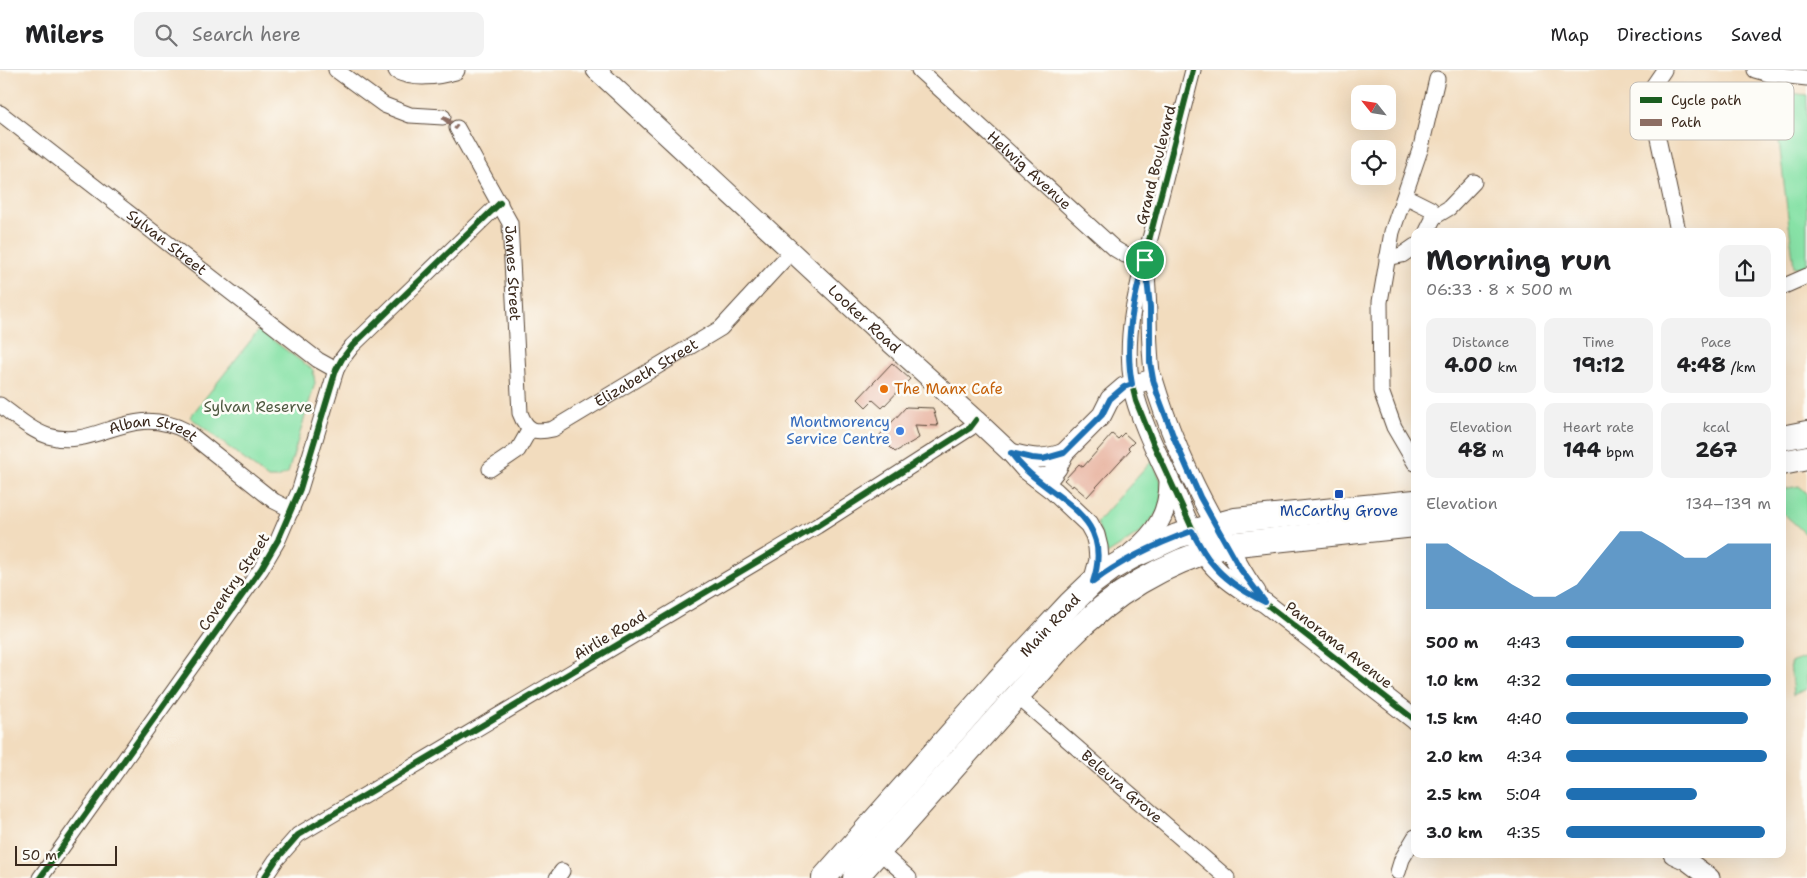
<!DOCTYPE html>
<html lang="en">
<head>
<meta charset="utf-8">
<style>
  body { margin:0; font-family:"Shantell Sans",sans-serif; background:#f2f2f2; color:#202124; height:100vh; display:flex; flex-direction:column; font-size:19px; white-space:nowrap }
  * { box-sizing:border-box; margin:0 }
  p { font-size:16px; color:#757577 }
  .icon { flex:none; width:28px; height:28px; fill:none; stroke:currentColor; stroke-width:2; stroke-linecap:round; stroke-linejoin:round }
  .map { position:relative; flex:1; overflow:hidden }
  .panel { position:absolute; left:1411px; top:158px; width:375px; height:630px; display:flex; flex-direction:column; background:#fff; border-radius:10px; box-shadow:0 5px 20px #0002 }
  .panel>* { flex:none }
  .needle { width:32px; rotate:300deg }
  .fabs { position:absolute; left:1351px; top:15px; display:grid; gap:10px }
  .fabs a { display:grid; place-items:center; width:45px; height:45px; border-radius:10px; background:#fff; box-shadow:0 5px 20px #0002; font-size:25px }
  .scale { position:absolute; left:15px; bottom:12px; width:102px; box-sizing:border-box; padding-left:5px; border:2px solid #3b2a1e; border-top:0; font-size:14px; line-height:18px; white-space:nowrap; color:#3b2a1e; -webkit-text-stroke:4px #fdfcf7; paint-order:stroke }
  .pin { position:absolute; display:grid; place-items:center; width:42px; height:42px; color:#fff; margin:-21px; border:2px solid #fff; border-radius:50%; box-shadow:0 1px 5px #0007 }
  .round { display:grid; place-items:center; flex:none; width:52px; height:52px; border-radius:10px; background:#f2f2f2 }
  .overview { display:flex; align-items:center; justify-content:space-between; height:85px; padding:0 15px }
  h1 { font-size:28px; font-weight:700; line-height:38px }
  .metrics { display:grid; grid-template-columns:repeat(3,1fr); gap:8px; height:85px; padding:5px 15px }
  .metrics div { display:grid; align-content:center; border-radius:10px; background:#f2f2f2; text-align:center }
  .metrics b { font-size:21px; font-weight:700 }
  .metrics small { font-size:14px; font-weight:400 }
  .metrics p { font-size:14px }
  .chart { height:140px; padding:10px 15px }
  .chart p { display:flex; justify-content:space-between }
  .chart svg { width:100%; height:90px; margin-top:5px; fill:#1f6fb2; opacity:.7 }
  ul { padding:0 15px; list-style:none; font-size:16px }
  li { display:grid; grid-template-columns:80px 60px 1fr; align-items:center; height:38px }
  li i { height:12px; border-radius:6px; background:#1f6fb2 }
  header { display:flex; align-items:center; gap:30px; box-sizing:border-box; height:70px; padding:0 25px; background:#fff; border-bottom:1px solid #e0e0e0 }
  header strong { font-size:24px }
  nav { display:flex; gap:28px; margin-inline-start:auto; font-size:18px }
  .search { width:350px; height:45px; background:#f2f2f2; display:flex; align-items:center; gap:12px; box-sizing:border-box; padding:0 18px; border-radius:10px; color:#757577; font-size:19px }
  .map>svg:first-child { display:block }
  .green { fill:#88e2a7; stroke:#628662 }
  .building { fill:#e6ac97 }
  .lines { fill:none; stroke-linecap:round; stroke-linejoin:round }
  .minor-casing { stroke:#564536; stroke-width:17 }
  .tertiary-casing { stroke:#564536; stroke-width:21 }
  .primary-casing { stroke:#564536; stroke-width:26 }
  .minor { stroke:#fff; stroke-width:15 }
  .tertiary { stroke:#fff; stroke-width:19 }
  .primary { stroke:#fff; stroke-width:24 }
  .quiet { stroke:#8d6e63; stroke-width:5; stroke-dasharray:10 5; stroke-linecap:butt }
  .cycleway-casing { stroke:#fdfcf7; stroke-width:9 }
  .cycleway { stroke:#1b5e20; stroke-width:6 }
  .route-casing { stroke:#fff; stroke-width:10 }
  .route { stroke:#1f6fb2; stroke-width:6 }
  .food-dot { fill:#e8710a; stroke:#fdfcf7; stroke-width:2 }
  .shop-dot { fill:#3f7fe0; stroke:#fdfcf7; stroke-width:2 }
  .transit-dot { fill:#1a4fb4; stroke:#fdfcf7; stroke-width:2 }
  .labels { text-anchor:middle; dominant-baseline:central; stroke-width:5; stroke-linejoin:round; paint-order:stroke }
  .street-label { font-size:15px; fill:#3b2a1e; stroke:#fdfcf7 }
  .food-label { font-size:15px; fill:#c56008; stroke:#fdfcf7; text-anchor:start }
  .park-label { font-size:15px; fill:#4e5840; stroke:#fdfcf7 }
  .shop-label { font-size:15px; fill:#366cbe; stroke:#fdfcf7; text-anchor:end }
  .transit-label { font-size:15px; fill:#164399; stroke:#fdfcf7 }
  .key { fill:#fdfcf7; stroke:#c3bdb6; stroke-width:1 }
  .key-label { font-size:14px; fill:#3b2a1e }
</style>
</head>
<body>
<header>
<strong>Milers</strong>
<div class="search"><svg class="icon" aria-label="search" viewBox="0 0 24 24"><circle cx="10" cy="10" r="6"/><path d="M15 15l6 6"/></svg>Search here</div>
<nav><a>Map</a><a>Directions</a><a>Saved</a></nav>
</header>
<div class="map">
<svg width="1807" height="808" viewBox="0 0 1807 808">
  <rect width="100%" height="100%" fill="#fdfcf7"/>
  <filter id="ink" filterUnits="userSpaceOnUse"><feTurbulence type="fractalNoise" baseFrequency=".02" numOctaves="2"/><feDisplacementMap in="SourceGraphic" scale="10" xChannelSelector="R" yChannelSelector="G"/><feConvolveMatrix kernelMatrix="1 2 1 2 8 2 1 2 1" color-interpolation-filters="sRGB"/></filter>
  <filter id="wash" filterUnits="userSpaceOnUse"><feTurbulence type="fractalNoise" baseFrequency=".0096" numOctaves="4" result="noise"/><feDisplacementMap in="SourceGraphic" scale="20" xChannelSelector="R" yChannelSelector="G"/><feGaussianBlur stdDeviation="1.12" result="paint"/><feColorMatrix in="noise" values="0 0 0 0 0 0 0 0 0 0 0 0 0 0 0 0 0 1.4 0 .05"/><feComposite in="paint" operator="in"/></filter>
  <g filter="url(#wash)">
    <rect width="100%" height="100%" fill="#f2dcbe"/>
    <g class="green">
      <polygon points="1773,21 1807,25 1807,197 1794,197"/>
      <polygon points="259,260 313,300 315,313 288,403 278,408 268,408 190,347"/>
      <polygon points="1152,391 1161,411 1161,438 1140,463 1107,484 1097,452"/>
      <polygon points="1799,416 1807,423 1807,465 1783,443 1783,419"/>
      <polygon points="1807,587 1807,619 1793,625 1790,593"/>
    </g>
    <g id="blocks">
      <g class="building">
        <polygon points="892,293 910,309 882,338 873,330 866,337 858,329"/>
        <polygon points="906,337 933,338 938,356 915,355 919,368 895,382 879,366"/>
        <polygon points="1124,363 1134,372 1128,378 1130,380 1087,427 1073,415 1072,417 1064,410 1079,394 1083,397 1112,364 1118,369"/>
      </g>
    </g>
  </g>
  <g filter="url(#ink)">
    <use href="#blocks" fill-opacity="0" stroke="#564536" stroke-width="1"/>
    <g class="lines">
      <defs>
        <g id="minor">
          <polyline points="336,0 384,35 410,45 443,47"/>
          <path id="s1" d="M919,0L1115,179L1125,185L1145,190"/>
          <polyline points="1664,0 1651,19 1653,45 1678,161"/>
          <polyline points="1755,0 1769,4 1807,8"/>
          <path id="s2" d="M0,43L318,290L336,300"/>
          <path id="s3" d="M457,58L510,153L520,343C527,362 535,363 553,359L721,258L792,181"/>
          <polyline points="1405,126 1431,139 1434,147 1427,161"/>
          <polyline points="1434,147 1449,138 1474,112"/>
          <polyline points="1387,188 1402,185 1415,176"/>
          <path d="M1146,196C1151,234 1147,272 1153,309"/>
          <polyline points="1782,217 1807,206"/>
          <path d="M1132,315C1122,259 1141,205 1154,153C1167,102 1180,51 1193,0"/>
          <path id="s4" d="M0,335C15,346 30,360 48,366C97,381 129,331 186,361L274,431L292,440"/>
          <polyline points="1415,393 1394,357 1381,321 1380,232 1392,162 1421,77 1437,9"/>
          <polyline points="490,399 518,380 530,359"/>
          <path id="s5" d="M1016,625L1227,808"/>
          <polyline points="872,775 909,808"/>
          <polyline points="1398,802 1402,789 1415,767"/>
          <polyline points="40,808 261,499 278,470 300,419 336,300 342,289 352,276 500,133"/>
          <polyline points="264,808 276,790 298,765 817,456 953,369 970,358 976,350"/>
          <polyline points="557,808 562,801"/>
        </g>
        <g id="tertiary">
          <path d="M398,0C416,8 436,5 455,0"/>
          <path id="s6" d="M596,0L876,260L976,350L1011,383L1025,399L1054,421L1089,454L1095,465L1098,477L1099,490L1093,512"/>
          <path d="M1132,315C1140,352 1160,389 1176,424C1186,447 1195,472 1210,492C1224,509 1246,523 1265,533L1415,650"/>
          <path d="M1011,383C1032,388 1042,391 1064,383"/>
          <path d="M1037,408L1050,407L1057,398L1064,383L1102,345L1110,329L1124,317L1153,309C1170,366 1196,422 1226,473C1236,490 1244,507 1256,522"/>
          <path d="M1131,483C1156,463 1169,443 1169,411"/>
          <polyline points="1673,784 1686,790 1710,808"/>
        </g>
        <g id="primary">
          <polyline points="1782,368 1807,363"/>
          <polyline points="1782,393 1807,388"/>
          <path id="s7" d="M824,808L998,611L1070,534L1093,512L1112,498L1131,487L1177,466L1235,450L1415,432"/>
          <path d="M855,808L1066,571C1113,523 1162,493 1228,475L1415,455"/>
        </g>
      </defs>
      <use href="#minor" class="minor-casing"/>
      <use href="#tertiary" class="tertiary-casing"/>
      <use href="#primary" class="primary-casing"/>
      <use href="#minor" class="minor"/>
      <use href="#tertiary" class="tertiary"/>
      <use href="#primary" class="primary"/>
      <polyline class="quiet" points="443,47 457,58"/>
      <defs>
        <g id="cycleway">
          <polyline points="1193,0 1139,209 1130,259 1129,302 1136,331 1153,373 1203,482 1221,503 1252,526 1265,533 1415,650"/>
          <polyline points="40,808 261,499 278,470 300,419 336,300 342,289 352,276 500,133"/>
          <polyline points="264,808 276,790 298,765 817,456 953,369 970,358 976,350"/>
        </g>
      </defs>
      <use href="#cycleway" class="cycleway-casing"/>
      <use href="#cycleway" class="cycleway"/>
    </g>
  </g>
  <g class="lines" filter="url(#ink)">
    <defs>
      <path id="route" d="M1145,190L1150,237V292L1153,309L1157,323L1174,368L1200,427L1241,500L1265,532C1246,523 1224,509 1211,492C1203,483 1198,472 1192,461C1156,474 1123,489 1093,512C1117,439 1044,430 1011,383L1032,388L1043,389L1064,383L1102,345L1110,329L1124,317L1132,314C1124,273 1133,229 1145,190Z"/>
    </defs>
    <use href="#route" class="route-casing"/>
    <use href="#route" class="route"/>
  </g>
  <circle class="food-dot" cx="884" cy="319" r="5"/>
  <circle class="shop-dot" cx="900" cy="361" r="5"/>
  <rect class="transit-dot" x="1334" y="419" width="10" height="10" rx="2.5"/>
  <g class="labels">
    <g class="street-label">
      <text transform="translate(1156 95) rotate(-76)">Grand Boulevard</text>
      <text stroke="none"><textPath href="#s1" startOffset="149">Helwig Avenue</textPath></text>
      <text stroke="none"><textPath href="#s2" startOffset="211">Sylvan Street</textPath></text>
      <text stroke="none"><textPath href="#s3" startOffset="159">James Street</textPath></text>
      <text stroke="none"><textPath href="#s6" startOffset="366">Looker Road</textPath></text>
      <text stroke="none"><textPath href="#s3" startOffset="450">Elizabeth Street</textPath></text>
      <text stroke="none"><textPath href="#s4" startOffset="166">Alban Street</textPath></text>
      <text transform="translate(234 512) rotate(-56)">Coventry Street</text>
      <text stroke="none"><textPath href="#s7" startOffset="339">Main Road</textPath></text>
      <text transform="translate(610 565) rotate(-31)">Airlie Road</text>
      <text transform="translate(1339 575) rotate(38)">Panorama Avenue</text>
      <text stroke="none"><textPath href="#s5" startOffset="140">Beleura Grove</textPath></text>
    </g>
    <g class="food-label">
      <text x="894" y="319">The Manx Cafe</text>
    </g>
    <g class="park-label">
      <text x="258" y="337">Sylvan Reserve</text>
    </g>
    <g class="shop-label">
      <text x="890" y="352">Montmorency<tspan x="890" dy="17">Service Centre</tspan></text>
    </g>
    <g class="transit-label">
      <text x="1339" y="441">McCarthy Grove</text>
    </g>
  </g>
  <rect x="1630" y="12" width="164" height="58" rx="8" class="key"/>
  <rect x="1640" y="27" width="22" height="6" fill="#1b5e20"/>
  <rect x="1640" y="49" width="22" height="7" fill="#8d6e63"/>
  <g class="key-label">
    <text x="1671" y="35">Cycle path</text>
    <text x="1671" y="57">Path</text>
  </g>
</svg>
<div class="fabs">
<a><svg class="needle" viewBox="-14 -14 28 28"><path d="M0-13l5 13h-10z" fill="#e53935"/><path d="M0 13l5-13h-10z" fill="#757577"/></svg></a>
<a><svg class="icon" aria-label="locate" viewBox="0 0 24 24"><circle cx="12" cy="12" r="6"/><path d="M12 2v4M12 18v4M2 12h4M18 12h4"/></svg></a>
</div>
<div class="scale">50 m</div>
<div class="pin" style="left:1145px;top:190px;background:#1e9e55"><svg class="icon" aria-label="arrive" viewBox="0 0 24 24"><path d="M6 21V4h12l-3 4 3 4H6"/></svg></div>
<section class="panel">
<div class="overview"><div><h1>Morning run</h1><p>06:33 · 8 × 500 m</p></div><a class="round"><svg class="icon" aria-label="share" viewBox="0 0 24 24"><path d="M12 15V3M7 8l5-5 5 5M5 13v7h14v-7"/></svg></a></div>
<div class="metrics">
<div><p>Distance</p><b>4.00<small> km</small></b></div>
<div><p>Time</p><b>19:12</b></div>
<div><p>Pace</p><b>4:48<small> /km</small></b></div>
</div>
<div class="metrics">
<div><p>Elevation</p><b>48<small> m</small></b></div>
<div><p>Heart rate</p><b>144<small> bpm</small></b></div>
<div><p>kcal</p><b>267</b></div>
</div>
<div class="chart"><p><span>Elevation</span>134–139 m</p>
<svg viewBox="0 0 160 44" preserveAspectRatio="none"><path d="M0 44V12L10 12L20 19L30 25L40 32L50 38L60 38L70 32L80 19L90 6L100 6L110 12L120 19L130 19L140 12L150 12L160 12V44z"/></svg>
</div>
<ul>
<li><b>500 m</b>4:43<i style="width:87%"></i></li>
<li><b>1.0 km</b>4:32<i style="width:100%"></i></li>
<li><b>1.5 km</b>4:40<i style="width:89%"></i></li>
<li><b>2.0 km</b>4:34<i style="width:98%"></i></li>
<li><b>2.5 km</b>5:04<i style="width:64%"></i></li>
<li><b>3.0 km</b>4:35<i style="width:97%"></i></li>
</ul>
</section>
</div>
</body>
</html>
